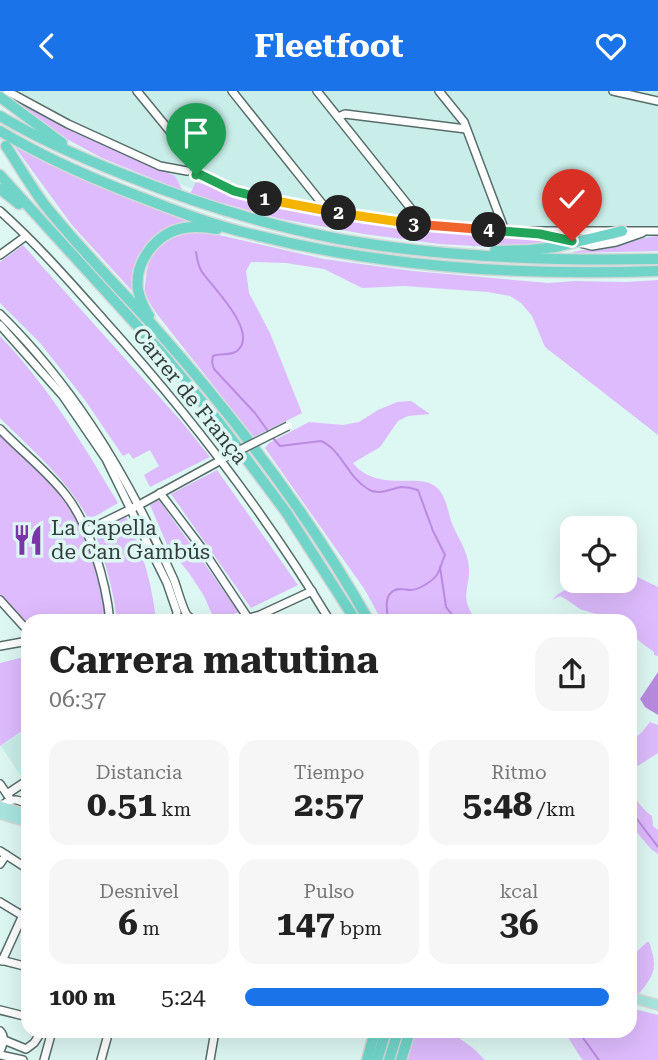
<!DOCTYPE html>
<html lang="es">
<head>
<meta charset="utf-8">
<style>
  body { margin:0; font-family:"Roboto Serif",serif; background:#f6f6f6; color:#222; height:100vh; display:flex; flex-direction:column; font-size:26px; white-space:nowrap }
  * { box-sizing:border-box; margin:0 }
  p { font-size:23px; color:#767676 }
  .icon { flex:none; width:38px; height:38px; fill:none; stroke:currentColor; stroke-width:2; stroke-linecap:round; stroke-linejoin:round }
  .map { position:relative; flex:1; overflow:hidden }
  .details { position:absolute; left:21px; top:523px; width:616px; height:424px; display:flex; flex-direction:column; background:#fff; border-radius:21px; box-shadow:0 7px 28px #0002 }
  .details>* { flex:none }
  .buttons { position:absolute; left:560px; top:425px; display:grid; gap:14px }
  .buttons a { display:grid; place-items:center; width:77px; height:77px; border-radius:14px; background:#fff; box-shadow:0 7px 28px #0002; font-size:35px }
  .pin { position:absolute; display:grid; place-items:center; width:60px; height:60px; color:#fff; margin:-72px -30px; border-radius:50% 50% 50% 0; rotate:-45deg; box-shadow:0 0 7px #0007 }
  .pin .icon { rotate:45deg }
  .km { position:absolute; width:35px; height:35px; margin:-18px; border-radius:50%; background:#222; color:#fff; font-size:19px; line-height:35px; text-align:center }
  .round { display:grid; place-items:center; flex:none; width:74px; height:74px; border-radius:21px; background:#f6f6f6 }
  .overview { display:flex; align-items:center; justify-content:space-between; height:119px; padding:0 28px }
  h1 { font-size:38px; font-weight:700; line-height:52px }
  .figures { display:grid; grid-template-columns:repeat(3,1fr); gap:10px; height:119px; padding:7px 28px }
  .figures div { display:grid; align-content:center; border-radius:18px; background:#f6f6f6; text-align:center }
  .figures b { font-size:35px; font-weight:700 }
  .figures small { font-size:19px; font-weight:400 }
  .figures p { font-size:19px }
  ul { padding:0 28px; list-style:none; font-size:23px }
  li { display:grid; grid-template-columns:112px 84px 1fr; align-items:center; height:52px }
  li i { height:18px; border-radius:9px; background:#1a73e8 }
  header { display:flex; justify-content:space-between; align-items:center; height:91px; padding:0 28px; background:#1a73e8; color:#fff; font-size:32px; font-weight:700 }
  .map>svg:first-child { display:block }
  .built { fill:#c9ede8 }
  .green { fill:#debbfd }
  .water { fill:#ba8be1 }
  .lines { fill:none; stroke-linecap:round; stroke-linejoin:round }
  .stream { stroke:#ba8be1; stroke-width:2 }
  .minor-casing { stroke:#566d6a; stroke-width:10 }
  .major-casing { stroke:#d6d8d8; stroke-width:12 }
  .highway-casing { stroke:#d6d8d8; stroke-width:13 }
  .minor { stroke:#fff; stroke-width:7 }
  .major { stroke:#a9e5df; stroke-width:9 }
  .highway { stroke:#70d4c9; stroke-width:10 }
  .minor-bridge-casing { stroke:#566d6a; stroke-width:10; stroke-linecap:butt }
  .minor-bridge { stroke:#fff; stroke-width:7 }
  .split-1-casing { stroke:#fff; stroke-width:14 }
  .split-2-casing { stroke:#fff; stroke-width:14 }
  .split-3-casing { stroke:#fff; stroke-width:14 }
  .split-4-casing { stroke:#fff; stroke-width:14 }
  .split-5-casing { stroke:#fff; stroke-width:14 }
  .split-1 { stroke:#22a559; stroke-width:9 }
  .split-2 { stroke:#f5b400; stroke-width:9 }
  .split-3 { stroke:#f5b400; stroke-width:9 }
  .split-4 { stroke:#f0652b; stroke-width:9 }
  .split-5 { stroke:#22a559; stroke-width:9 }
  .labels { text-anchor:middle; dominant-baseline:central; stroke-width:7; stroke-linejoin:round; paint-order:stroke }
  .street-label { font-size:21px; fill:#323c3b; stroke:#ddf7f3 }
  .poi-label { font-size:21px; fill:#323c3b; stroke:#ddf7f3; text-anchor:start }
</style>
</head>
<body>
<header><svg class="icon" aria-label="back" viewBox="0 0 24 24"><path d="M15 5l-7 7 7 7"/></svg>Fleetfoot<svg class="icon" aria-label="heart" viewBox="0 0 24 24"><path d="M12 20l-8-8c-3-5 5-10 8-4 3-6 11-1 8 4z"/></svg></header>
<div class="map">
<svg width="658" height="969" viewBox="0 0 658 969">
  <rect width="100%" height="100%" fill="#ddf7f3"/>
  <g class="built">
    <polygon points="0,0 658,0 658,154 502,154 438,149 217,107 139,77 36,23 1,2"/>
    <polygon points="28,637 28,682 22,687 1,655"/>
  </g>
  <g class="green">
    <polygon points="19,13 109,56 175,85 183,100 102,67 52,40"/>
    <polygon points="15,56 102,97 188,130 188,133 166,138 149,150 138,164 132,181 133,201 72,134"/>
    <polygon points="196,91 279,117 341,127 450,142 536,148 562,152 526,158 439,153 364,143 281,128 190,103"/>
    <path d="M198,140L219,144L324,168L413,180L548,192L575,190L626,191L658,189V344L545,256L532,225L521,212L510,205L488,201L404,195L362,197L324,178L286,172L251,171L246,180L249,202L270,242L302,322L254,346L157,223C153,217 148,210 146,203C144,199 145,192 146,187C147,158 171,143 198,140Z"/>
    <path d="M658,145V160L571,162C583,157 596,160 609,157C626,154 641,146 658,145Z"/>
    <polygon points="23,154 181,330 210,366 150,396 144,384 159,375 150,359 133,368 129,362 123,365 85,309 41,253 0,212 0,171"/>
    <path d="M0,245C48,295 83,353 118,412L89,429C68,389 32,359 0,327Z"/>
    <path d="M411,310L430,323L408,325L398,330L380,356L353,372C380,405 424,377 440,400C446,408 448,420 451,430C456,444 465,455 468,470C473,497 456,504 477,530H382L365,499L265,357L269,352L309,331L343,334L359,331L378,319L397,311Z"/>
    <polygon points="0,338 66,404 98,473 110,530 28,530 28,540 0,509"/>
    <polygon points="217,379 298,494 251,517 171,403"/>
    <polygon points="159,409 239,521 215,530 204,505 189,482 168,456 150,414"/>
    <path d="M126,426C143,461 152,492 156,530H117C114,500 105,471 95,442Z"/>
    <path d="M625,480L658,496V565L654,564V561C642,552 630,546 630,530C626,530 583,520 580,518C573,513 568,509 560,505L552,509L558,503L580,490H625Z"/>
    <polygon points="28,565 28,636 0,655 0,572"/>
    <polygon points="650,631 658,634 658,662 630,680 630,651 642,641"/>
    <path d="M630,702C638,709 643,720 652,725L653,735L658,739V763L651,758L634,738L630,739Z"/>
    <path d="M647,851H649C658,878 655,883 637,905L630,903V867Z"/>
    <polygon points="630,917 658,924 658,969 583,969 581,967 564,940 630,940"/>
    <polygon points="416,940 449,940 473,957 485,969 408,969"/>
  </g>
  <polygon class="water" points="658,581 658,624 645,616 640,608"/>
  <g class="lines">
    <g class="stream">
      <path d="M196,161C197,168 198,175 202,181C213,197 258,240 238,259C231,266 221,261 213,265L212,271L214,278L255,322L270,343"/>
      <path d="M273,347L280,355L321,350C342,359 347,386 368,398C378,405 390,398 401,396C407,396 412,397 418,399L433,440L445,464C442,470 440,480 436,485C431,491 418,499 411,499C407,499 404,498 400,498C383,499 386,519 389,530"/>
      <polyline points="440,476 446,516 457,530"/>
      <polyline points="630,719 658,756"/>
      <polyline points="578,940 599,969"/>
    </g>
    <defs>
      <g id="minor">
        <polyline points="7,0 68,33 160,75 187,80"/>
        <polyline points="137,0 187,61 191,74"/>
        <polyline points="232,0 328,120"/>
        <polyline points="317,0 424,134"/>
        <polyline points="439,0 464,31 505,140"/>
        <polyline points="613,0 658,10"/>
        <polyline points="338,26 345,23 466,38"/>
        <polyline points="197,82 234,100 260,107 295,115 395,131 461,138 499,140 658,140"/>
        <path d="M0,120C37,153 70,191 103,228C188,322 265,422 330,530"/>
        <polyline points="542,143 592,155 616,151 642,142"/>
        <polyline points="0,164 26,145"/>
        <path d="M0,223C70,292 119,371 161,460C165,470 170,480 174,489C177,497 183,519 187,524C189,527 193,528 196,530"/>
        <polyline points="0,234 63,305 106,368 167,492 177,521 176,530"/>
        <path d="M0,338C21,360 46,379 65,403C90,434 106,491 110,530"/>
        <polyline points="160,402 201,456 250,530"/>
        <polyline points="86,440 139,414 223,368"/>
        <polyline points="0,509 28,540"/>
        <polyline points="239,530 260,524 312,500"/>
        <polyline points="0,555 28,550"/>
        <polyline points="0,693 9,706"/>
        <polyline points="7,703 28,689"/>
        <path d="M1,720L4,713C12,706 20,709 28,714"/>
        <polyline points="0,760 28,778"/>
        <polyline points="0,773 6,764"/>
        <polyline points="0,811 28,828"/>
        <polyline points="1,869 28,876"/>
        <polyline points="2,870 28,813"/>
        <polyline points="0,919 28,926"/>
        <path d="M0,940C6,946 3,954 0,960"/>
        <polyline points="4,949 26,958 34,952 42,940"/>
        <polyline points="0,964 23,969"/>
        <polyline points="44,969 52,940"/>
        <polyline points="101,969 109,940"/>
        <polyline points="210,969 215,940"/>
      </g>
      <g id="major">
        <polyline points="0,715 28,724"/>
        <polyline points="0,723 28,731"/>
        <polyline points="630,906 658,914"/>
      </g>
      <g id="highway">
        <polyline points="0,6 62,52"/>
        <path d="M0,25C40,49 82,67 125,84C195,112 265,134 339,148C443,167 553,170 658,168"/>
        <path d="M0,40C40,64 82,83 125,100C166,116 208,133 251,143C384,177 521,185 658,180"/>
        <path d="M6,55C19,75 30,94 44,113C79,157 119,197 157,239C237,329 310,426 369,530"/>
        <polyline points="0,84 161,261 221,334 286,421 356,530"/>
        <polyline points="0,98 19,113"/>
        <polyline points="495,160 529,159 556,156 622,140"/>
        <path d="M149,225C144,217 140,209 138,199C134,171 156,142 184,137C195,135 206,136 217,138"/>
        <polyline points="367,969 375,940"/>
        <polyline points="377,969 386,940"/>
        <polyline points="389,969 398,940"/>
        <polyline points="401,969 410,940"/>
      </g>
    </defs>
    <use href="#minor" class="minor-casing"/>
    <use href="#major" class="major-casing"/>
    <use href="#highway" class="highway-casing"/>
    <use href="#minor" class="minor"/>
    <use href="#major" class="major"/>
    <use href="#highway" class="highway"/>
    <defs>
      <polyline id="minor-bridge" points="226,366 288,335"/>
    </defs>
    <use href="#minor-bridge" class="minor-bridge-casing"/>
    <use href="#minor-bridge" class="minor-bridge"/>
  </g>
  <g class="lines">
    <defs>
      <polyline id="split-1" points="196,84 197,82 234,100 265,108"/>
      <polyline id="split-2" points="265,108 339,122"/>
      <polyline id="split-3" points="339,122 414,133"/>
      <polyline id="split-4" points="414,133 489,139"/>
      <polyline id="split-5" points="489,139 540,143 572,150"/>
    </defs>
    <use href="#split-1" class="split-1-casing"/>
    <use href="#split-2" class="split-2-casing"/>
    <use href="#split-3" class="split-3-casing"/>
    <use href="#split-4" class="split-4-casing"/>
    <use href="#split-5" class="split-5-casing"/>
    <use href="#split-1" class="split-1"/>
    <use href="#split-2" class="split-2"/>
    <use href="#split-3" class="split-3"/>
    <use href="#split-4" class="split-4"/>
    <use href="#split-5" class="split-5"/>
  </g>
  <defs>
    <symbol id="restaurant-bare" viewBox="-9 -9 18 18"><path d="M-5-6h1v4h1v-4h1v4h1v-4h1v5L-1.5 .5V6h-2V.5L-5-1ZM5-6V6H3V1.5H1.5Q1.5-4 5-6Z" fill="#7a35a9" stroke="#ddf7f3" stroke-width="2.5" paint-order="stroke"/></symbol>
  </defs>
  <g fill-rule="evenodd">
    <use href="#restaurant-bare" x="6" y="427" width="44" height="44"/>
  </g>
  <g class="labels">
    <g class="street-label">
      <text transform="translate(190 305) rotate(51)">Carrer de França</text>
    </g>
    <g class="poi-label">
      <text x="51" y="437">La Capella<tspan x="51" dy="24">de Can Gambús</tspan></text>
    </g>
  </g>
</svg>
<div class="buttons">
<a><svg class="icon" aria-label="locate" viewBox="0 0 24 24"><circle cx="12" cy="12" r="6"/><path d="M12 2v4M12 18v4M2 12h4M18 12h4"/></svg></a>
</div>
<div class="pin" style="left:196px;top:84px;background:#1e9e55"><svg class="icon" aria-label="arrive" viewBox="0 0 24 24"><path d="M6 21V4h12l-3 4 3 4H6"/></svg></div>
<div class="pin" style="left:572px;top:150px;background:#d93025"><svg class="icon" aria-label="check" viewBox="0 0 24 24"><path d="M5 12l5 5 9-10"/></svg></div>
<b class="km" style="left:265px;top:108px">1</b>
<b class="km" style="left:339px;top:122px">2</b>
<b class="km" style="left:414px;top:133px">3</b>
<b class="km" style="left:489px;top:139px">4</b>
<section class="details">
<div class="overview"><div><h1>Carrera matutina</h1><p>06:37</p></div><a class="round"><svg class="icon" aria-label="share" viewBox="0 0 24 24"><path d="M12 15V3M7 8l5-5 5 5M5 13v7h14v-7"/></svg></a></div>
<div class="figures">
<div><p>Distancia</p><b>0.51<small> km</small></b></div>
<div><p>Tiempo</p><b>2:57</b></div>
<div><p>Ritmo</p><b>5:48<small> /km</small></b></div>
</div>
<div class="figures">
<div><p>Desnivel</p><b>6<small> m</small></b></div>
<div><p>Pulso</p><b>147<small> bpm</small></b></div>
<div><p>kcal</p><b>36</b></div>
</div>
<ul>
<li><b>100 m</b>5:24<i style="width:100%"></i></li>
</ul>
</section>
</div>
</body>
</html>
